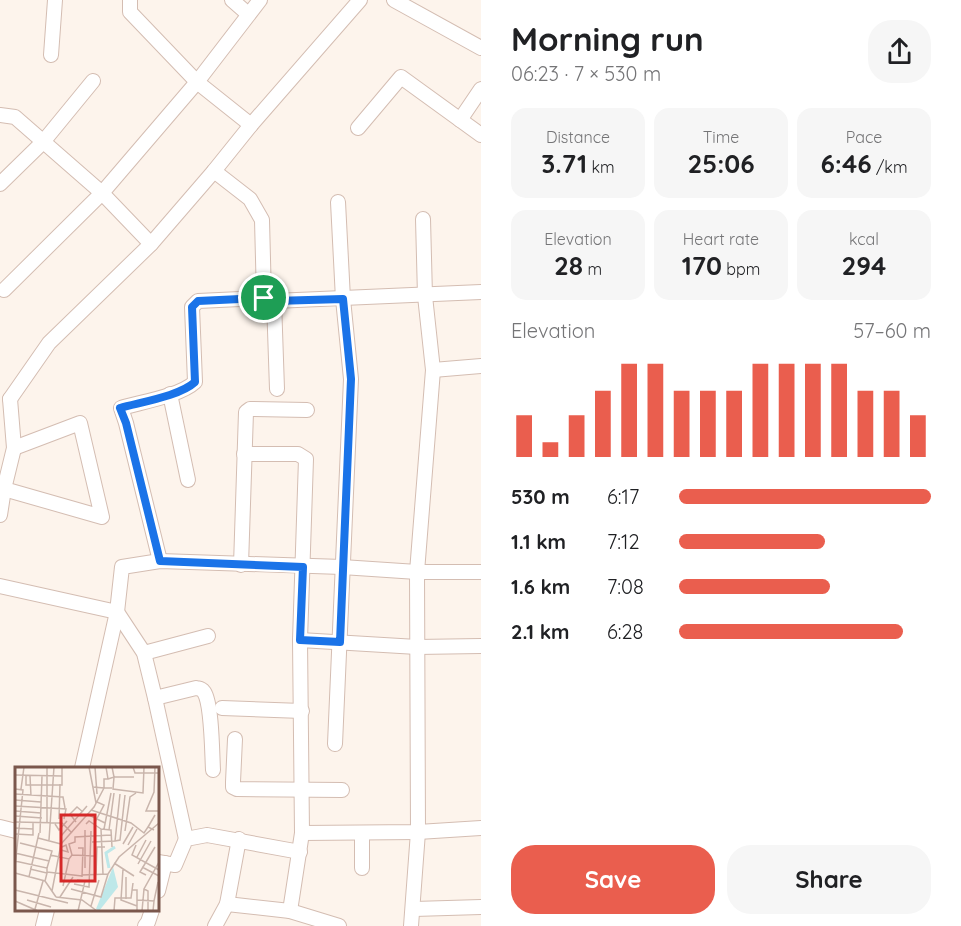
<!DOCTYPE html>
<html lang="en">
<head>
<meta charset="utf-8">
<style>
  body { margin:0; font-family:Quicksand,sans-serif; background:#f6f6f6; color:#202124; height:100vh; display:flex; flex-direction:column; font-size:22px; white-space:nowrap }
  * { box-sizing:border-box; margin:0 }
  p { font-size:20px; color:#757577 }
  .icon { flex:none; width:33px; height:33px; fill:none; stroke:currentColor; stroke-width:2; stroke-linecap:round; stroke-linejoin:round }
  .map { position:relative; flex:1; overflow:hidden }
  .drawer { display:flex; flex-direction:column; background:#fff; width:480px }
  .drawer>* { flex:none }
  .pin { position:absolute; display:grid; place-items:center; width:51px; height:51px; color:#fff; margin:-26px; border:3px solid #fff; border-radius:50%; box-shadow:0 2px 6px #0007 }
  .round { display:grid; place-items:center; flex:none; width:63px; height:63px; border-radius:24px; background:#f6f6f6 }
  .overview { display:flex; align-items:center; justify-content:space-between; height:102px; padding:0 30px }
  h1 { font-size:33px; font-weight:800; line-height:45px }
  .metrics { display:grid; grid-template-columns:repeat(3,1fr); gap:9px; height:102px; padding:6px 30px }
  .metrics div { display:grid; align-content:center; border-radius:15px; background:#f6f6f6; text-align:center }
  .metrics b { font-size:26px; font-weight:800 }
  .metrics small { font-size:16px; font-weight:400 }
  .metrics p { font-size:16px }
  .chart { height:168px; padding:12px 30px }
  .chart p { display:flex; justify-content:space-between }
  .chart svg { width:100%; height:108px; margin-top:6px; stroke:#ea5e4e; stroke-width:6 }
  .action { display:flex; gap:12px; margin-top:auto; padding:12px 30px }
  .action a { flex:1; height:69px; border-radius:24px; background:#ea5e4e; color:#fff; font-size:24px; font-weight:800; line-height:69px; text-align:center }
  .action a+a { background:#f6f6f6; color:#202124 }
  ul { padding:0 30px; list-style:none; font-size:20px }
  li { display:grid; grid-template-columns:96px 72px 1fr; align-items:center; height:45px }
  li i { height:15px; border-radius:8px; background:#ea5e4e }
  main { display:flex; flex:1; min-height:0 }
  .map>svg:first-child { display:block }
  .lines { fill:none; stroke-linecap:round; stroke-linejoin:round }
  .minor-casing { stroke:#d4bdb2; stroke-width:16 }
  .minor { stroke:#fff; stroke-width:14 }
  .route-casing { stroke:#fff; stroke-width:12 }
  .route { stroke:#1a73e8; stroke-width:8 }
  .inset-river { fill:none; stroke:#bee8e9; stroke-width:3 }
  .inset-road { fill:none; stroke:#c9b5ac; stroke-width:1.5 }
  .view { fill:#d62828; fill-opacity:0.15; stroke:#d62828; stroke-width:3 }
  .inset-edge { fill:none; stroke:#7b574c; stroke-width:3 }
</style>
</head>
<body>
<main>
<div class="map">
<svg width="481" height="926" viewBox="0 0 481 926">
  <rect width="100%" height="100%" fill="#fdf4ec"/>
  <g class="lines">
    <defs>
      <g id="minor">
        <polyline points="130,0 130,12 197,82 251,125"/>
        <polyline points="232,0 248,14"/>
        <polyline points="394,0 481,48"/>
        <polyline points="51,55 55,0"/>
        <polyline points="0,115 15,117 102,193 151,244"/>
        <polyline points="460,120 481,89"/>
        <polyline points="358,128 401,77 481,135"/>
        <polyline points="214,171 250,199 262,220 264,298"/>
        <polyline points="0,184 43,142 93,81"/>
        <polyline points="4,290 102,193 197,82 260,0"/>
        <polyline points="274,301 277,389"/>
        <polyline points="433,370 481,366"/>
        <polyline points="170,394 188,480"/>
        <polyline points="10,399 49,343 151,244 214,171 251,125 360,0"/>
        <polyline points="244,454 298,454 306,459 300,640 302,833 290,911"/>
        <polyline points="4,489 102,517 80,423 14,448"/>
        <polyline points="0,515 4,489 14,448 10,399"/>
        <path d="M160,561L126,423L121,408C141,402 180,396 195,382L192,307L198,301L264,298L274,301L481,292"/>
        <polyline points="241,565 246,412 250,409 307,410"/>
        <polyline points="0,586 117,612 122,567 160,561 342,567 417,572 481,572"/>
        <polyline points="117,612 144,653 155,698 186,839"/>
        <polyline points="300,640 417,647 481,646"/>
        <polyline points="144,653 208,636"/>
        <path d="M155,698L196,688C200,689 201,688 204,692C212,704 212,753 213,770"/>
        <polyline points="222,708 302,711"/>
        <polyline points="235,739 233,782 233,787 237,789 342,790"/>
        <polyline points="335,744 351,379 343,299 338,202"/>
        <polyline points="82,768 117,612"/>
        <polyline points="0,827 16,831"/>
        <polyline points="302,833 418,832 481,828"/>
        <polyline points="362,833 362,868"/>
        <polyline points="158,862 175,865 186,839 207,835 300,852"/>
        <polyline points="158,891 165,863"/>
        <polyline points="227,904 290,911 339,926"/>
        <polyline points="414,909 481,907"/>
        <polyline points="43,926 47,910"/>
        <polyline points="145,926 148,922 152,910"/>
        <polyline points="215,926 227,904 239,839"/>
        <polyline points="411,926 418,832 417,572 433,370 425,296 423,219"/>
      </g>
    </defs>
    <use href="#minor" class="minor-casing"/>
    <use href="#minor" class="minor"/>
  </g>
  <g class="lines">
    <defs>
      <path id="route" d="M264,298L274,301L343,299L351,379L340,642L300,640L303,567L160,561L126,423L120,408C141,402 180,396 195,382L192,307L198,301Z"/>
    </defs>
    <use href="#route" class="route-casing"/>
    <use href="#route" class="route"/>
  </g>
  <g transform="translate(15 767)">
    <rect width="144" height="144" fill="#fdf4ec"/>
    <path d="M98,100L103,120L84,144L81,142Z" fill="#bee8e9"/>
    <path class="inset-river" d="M94,101L91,86L100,80"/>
    <path class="inset-road" d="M74,0L81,36M80,0L82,27M91,0L93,12H89V21H97M97,0L99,10H119M118,0L120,6H144M140,0L139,25L131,44H144M0,8L47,9M11,9V18H47V0M15,9L16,29M93,12L99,10L98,22L128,26L129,0M0,22L8,23L0,100M6,22L9,0M0,27L48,30L50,41M0,33L26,35M0,39L51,42L49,52M76,43L116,56L129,66L133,60M0,44L26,46M72,47L90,56M0,49L27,51M44,52L45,17M0,55L47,56L57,66M61,55L55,47L62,40L68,45M32,56V0M40,57L44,63L52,54M71,57L74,54L86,62M79,57L89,38L82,35M0,61L18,62M89,62L96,26M94,63L99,26M139,63L133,60L140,48M110,64L115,30L121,26M25,66L27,9M0,67L18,68V56M46,69L72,39M23,71L46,77M34,73L39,0M100,74L105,73L110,28M77,75L100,74L105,27M5,76L37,84L32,101M46,77L79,40L89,21L77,20M108,77L118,60M113,78L122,62M121,78L117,88L144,103M63,81H68L67,110M46,83L53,85L51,78L47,80M0,86L34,94M35,88L54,92L57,88L82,89M57,88L54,77L60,75V70L96,68M122,90L131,73M0,94L32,101V106M99,96L119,109M123,97L136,74M127,100L144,109M70,101V63M15,102L32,106L30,114M108,102L106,133L122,139M32,105L67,109M0,106L30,114L41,130M81,107L82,80H90M88,107L86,62L96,63L97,80M67,108L93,107L104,90L144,56M131,108L125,105L140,80M14,110L24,66M62,113L70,114L63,144M59,117L74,120L76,64M48,119L54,92M56,122L86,130L93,107M0,123L53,136M117,123H122V144M37,124L46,77M41,130L67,133L82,144M45,130L58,110M111,132V110M12,133L36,140M122,133L139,134L138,144M0,134L23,144M139,134L143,115M76,139L84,113M20,142L28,114M99,144L100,131H116L118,116M127,144L129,122M133,144V124L129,122L144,95"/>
    <path class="view" d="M46,48H80V114H46Z"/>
    <rect width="144" height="144" class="inset-edge"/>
  </g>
</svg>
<div class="pin" style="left:264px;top:298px;background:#1e9e55"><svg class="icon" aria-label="arrive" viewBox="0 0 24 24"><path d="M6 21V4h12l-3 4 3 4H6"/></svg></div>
</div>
<section class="drawer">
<div class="overview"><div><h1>Morning run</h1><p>06:23 · 7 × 530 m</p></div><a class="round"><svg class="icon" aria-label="share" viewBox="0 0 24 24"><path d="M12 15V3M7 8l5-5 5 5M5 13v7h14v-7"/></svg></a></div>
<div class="metrics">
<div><p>Distance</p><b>3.71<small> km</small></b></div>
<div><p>Time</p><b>25:06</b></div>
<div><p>Pace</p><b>6:46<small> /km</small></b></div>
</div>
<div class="metrics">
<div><p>Elevation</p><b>28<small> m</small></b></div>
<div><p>Heart rate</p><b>170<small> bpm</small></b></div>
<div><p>kcal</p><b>294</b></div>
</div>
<div class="chart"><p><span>Elevation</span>57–60 m</p>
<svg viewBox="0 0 160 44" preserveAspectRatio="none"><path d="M5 44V27M15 44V38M25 44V27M35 44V17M45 44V6M55 44V6M65 44V17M75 44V17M85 44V17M95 44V6M105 44V6M115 44V6M125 44V6M135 44V17M145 44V17M155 44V27"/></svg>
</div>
<ul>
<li><b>530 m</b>6:17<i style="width:100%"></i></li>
<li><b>1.1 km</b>7:12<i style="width:58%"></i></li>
<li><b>1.6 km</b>7:08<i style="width:60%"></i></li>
<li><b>2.1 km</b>6:28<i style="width:89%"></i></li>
</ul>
<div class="action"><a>Save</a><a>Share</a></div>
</section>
</main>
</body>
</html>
